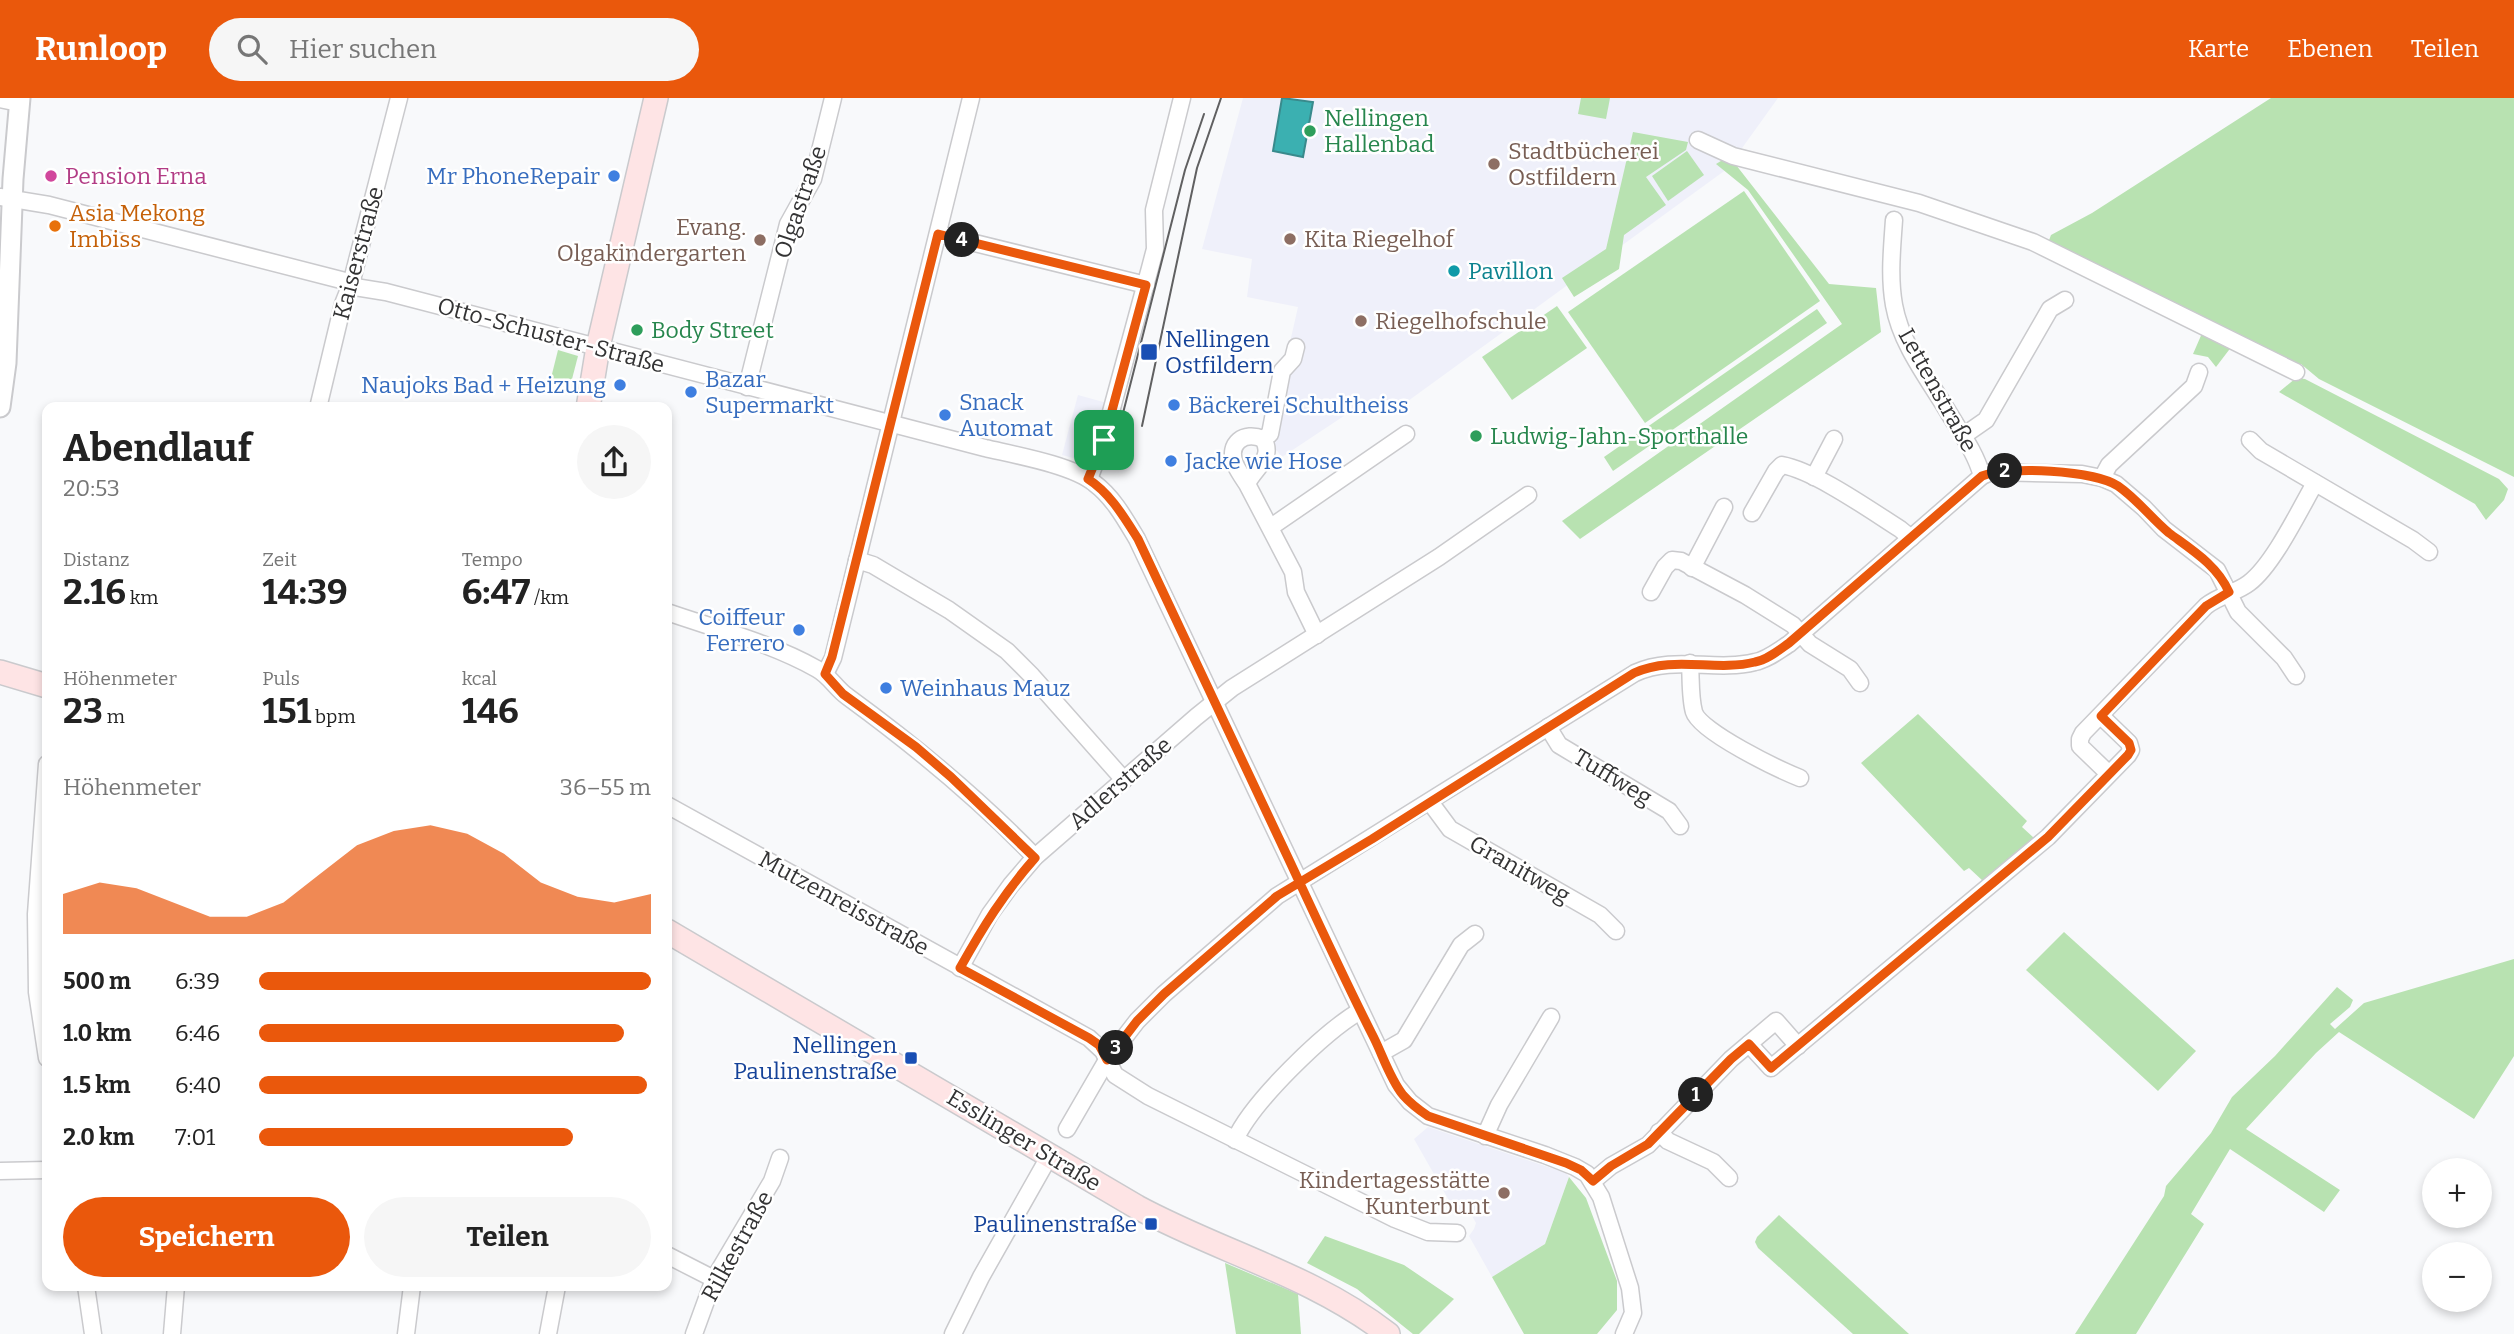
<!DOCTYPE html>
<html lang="de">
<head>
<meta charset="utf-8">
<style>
  body { margin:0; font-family:Bitter,serif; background:#f6f6f6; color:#222; height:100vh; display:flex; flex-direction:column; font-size:26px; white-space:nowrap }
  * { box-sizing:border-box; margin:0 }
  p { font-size:23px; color:#767676 }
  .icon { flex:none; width:38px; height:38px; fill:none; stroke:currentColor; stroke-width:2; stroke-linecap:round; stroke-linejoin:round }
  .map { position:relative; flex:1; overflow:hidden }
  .panel { position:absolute; left:42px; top:304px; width:630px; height:889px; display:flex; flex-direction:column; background:#fff; border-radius:14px; box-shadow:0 4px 10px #0003 }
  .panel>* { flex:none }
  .fabs { position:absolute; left:2422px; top:1060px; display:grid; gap:14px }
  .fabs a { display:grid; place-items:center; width:70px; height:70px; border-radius:50%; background:#fff; box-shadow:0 4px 10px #0003; font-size:35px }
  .pin { position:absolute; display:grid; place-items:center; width:60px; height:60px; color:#fff; margin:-30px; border-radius:14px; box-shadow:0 4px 10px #0006 }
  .km { position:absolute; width:35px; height:35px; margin:-18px; border-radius:50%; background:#222; color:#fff; font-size:19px; line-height:35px; text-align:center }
  .round { display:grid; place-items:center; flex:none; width:74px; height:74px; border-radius:37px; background:#f6f6f6 }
  .overview { display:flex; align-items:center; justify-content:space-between; height:119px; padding:0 21px }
  h1 { font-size:38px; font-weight:700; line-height:52px }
  .stats { display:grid; grid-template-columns:repeat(3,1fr); gap:10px; height:119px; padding:7px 21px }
  .stats div { display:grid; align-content:center }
  .stats b { font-size:35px; font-weight:700 }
  .stats small { font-size:19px; font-weight:400 }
  .stats p { font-size:19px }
  .chart { height:196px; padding:14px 21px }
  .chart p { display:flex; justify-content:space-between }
  .chart svg { width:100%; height:126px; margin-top:7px; fill:#ea580c; opacity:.7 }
  .primary-button { display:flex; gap:14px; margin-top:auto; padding:14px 21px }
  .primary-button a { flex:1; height:80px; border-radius:42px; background:#ea580c; color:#fff; font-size:28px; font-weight:700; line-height:80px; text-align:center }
  .primary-button a+a { background:#f6f6f6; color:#222 }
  ul { padding:0 21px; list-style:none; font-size:23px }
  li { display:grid; grid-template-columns:112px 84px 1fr; align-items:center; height:52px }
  li i { height:18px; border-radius:9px; background:#ea580c }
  header { display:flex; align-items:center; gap:42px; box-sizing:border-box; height:98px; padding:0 35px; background:#ea580c; color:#fff }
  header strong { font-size:33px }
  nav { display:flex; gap:38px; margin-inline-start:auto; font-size:24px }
  .search { width:490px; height:63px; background:#f6f6f6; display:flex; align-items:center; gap:18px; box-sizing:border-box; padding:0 24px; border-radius:38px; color:#767676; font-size:26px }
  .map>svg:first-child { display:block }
  .built { fill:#eff0fa }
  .green { fill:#b8e2b1 }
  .water { fill:#3bb0b1; stroke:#398a8c; stroke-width:2 }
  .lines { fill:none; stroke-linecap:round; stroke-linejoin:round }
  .minor-casing { stroke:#cacacd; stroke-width:19 }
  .tertiary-casing { stroke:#cacacd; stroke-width:23 }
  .secondary-casing { stroke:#cacacd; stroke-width:26 }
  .minor { stroke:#fff; stroke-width:16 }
  .tertiary { stroke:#fff; stroke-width:19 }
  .secondary { stroke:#fee4e5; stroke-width:23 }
  .tram { stroke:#606061; stroke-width:2 }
  .route-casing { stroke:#fff; stroke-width:14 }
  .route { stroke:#ea580c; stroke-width:9 }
  .leisure-dot { fill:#2e9e5b; stroke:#fff; stroke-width:2.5 }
  .education-dot { fill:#8d6e63; stroke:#fff; stroke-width:2.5 }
  .hotel-dot { fill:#d1479c; stroke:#fff; stroke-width:2.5 }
  .shop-dot { fill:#3f7fe0; stroke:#fff; stroke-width:2.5 }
  .food-dot { fill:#e8710a; stroke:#fff; stroke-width:2.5 }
  .culture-dot { fill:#0f9aa8; stroke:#fff; stroke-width:2.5 }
  .transit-dot { fill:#1a4fb4; stroke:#fff; stroke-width:2.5 }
  .labels { text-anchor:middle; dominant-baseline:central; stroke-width:5; stroke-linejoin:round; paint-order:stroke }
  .leisure-label { font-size:23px; fill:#27864d; stroke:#fff; text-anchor:start }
  .education-label { font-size:23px; fill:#785e54; stroke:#fff; text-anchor:start }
  .hotel-label { font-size:23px; fill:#b23c85; stroke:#fff; text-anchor:start }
  .shop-label { font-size:23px; fill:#366cbe; stroke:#fff; text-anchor:start }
  .street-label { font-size:23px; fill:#333334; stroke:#fff }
  .food-label { font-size:23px; fill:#c56008; stroke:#fff; text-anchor:start }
  .culture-label { font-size:23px; fill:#0d838f; stroke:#fff; text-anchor:start }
  .transit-label { font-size:23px; fill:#164399; stroke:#fff; text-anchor:end }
</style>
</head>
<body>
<header>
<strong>Runloop</strong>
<div class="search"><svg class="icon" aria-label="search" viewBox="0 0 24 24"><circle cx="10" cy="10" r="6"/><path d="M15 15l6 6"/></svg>Hier suchen</div>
<nav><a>Karte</a><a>Ebenen</a><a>Teilen</a></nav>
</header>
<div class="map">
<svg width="2514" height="1236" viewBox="0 0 2514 1236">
  <rect width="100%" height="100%" fill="#f8f9fb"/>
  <g class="built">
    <polygon points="1243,0 1778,0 1727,71 1397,311 1365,304 1282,359 1268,341 1298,209 1247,199 1252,161 1202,151"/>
    <polygon points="1078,297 1107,305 1090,361 1073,360 1062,357"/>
    <polygon points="1428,1029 1566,1075 1569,1079 1545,1146 1492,1179 1469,1138 1474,1131 1476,1125 1471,1116 1463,1111 1455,1113 1414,1041"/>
  </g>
  <g class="green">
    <polygon points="1581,0 1610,0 1606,21 1578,16"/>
    <polygon points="2271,0 2514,0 2514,379 2319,281 2301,266 2294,269 2048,145 2051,137 2092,115"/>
    <polygon points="1633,34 1688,44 1686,52 1646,79 1666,107 1624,137 1619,171 1574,199 1562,180 1606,151"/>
    <polygon points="1687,53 1704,77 1668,103 1652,78"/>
    <polygon points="1729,58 1829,186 1876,190 1881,234 1580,441 1562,423 1842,226 1748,92 1716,66"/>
    <polygon points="1744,93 1820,203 1645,325 1568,214"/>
    <polygon points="1557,208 1587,250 1512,302 1482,259"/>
    <polygon points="1817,211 1827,225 1613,373 1604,359"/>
    <polygon points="2203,233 2232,248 2216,269 2208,259 2193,256"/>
    <polygon points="558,252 578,258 571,285 551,280"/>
    <polygon points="2296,280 2305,281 2499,381 2508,391 2504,402 2486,422 2475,406 2279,294"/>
    <polygon points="1918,616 2027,723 2022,729 2034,740 1983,783 1969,770 1964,773 1861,665"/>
    <polygon points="2064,834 2196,953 2158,993 2026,872"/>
    <polygon points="2514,861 2514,958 2474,1021 2339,934 2316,955 2246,1031 2340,1092 2324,1114 2230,1051 2191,1116 2204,1126 2136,1236 2075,1236 2164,1098 2166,1088 2211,1035 2232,999 2275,958 2337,889 2353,902 2350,909 2330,926 2335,931 2364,905"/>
    <polygon points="1569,1079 1586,1100 1617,1183 1617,1212 1597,1236 1524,1236 1492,1179 1545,1146"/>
    <polygon points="1779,1117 1909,1236 1853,1236 1758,1150 1755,1144 1757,1139"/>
    <polygon points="1325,1138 1404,1167 1454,1201 1419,1236 1413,1236 1357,1191 1307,1165"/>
    <polygon points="1225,1165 1298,1196 1301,1236 1236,1236"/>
  </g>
  <polygon class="water" points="1282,0 1313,4 1303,59 1273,53"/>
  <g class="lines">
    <defs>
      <g id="minor">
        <polyline points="0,1 19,5"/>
        <polyline points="1698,42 1733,58 1919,105 2033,144 2296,274"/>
        <path d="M0,99L49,107L345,183L355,189L386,194L985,350C1015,357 1072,367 1094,385C1113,399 1125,421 1137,441L1396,987L1410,1004L1428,1018L1545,1057L1575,1069L1587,1076L1601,1099L1630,1190L1633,1215L1624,1236"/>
        <path d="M1894,122C1892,151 1889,179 1894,207C1901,246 1927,279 1947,312C1960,334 1975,353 1982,378"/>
        <polyline points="938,136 1146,187"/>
        <polyline points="747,289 788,126 813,81 833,0"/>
        <polyline points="318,310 343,206 351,186 399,0"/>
        <polyline points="1963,338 1986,322 2050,211 2065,202"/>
        <polyline points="1263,341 1270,336 1282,273 1293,261 1296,249"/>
        <polyline points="2250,342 2261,353 2413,442 2429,454"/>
        <polyline points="1814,379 1834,341"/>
        <polyline points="2102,380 2109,367 2194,288 2199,274"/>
        <polyline points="1089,381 1102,347 1150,170 1155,151 1154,112 1182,0"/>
        <path d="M1247,386C1243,380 1238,373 1235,366C1227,345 1244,333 1263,341C1275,360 1254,370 1247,386L1293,474L1296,494L1317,537"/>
        <path d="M1752,415L1776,373L1782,367C1815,373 1870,412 1900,431L1911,440"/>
        <polyline points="1271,429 1406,336"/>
        <polyline points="857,462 873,467 949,512 1007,553 1032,578 1124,682"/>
        <polyline points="1692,470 1724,409"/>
        <polyline points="1651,494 1665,469 1672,462 1681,463 1745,497 1793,527 1810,546 1850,571 1860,585"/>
        <path d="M667,514C716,531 771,545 817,571C830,578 836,591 848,599C915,648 978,700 1035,759"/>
        <path d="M1690,565C1691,581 1690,600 1694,614C1700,634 1780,672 1800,680"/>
        <polyline points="825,576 833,560 971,0"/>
        <polyline points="1548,629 1559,647 1669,713 1680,728"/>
        <polyline points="47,666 36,816 37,894 47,960"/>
        <path d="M2109,676L2080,648V641L2083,635L2206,508C2220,497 2236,495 2249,485C2273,467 2299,413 2315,385"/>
        <polyline points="1430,704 1450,731 1600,817 1616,833"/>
        <polyline points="667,707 1089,940 1103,953 1115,977 1148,998 1395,1121 1428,1134 1457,1135"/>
        <polyline points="960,870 990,816 1011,787 1035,759 1196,619 1232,590 1439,459 1528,397"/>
        <polyline points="1749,946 1771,970 2048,739 2128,657 2131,652 2129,645 2101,618"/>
        <polyline points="1381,955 1404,942 1461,847 1475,836"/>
        <path d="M1067,1031L1107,962L1137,923L1164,896L1277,798L1635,575C1674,557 1715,574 1755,564C1767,562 1779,552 1789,546L1982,378L1991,374L2082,376L2102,380L2116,386L2144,410L2164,431L2217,472L2238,514L2284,560L2296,578"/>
        <polyline points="1659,1034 1668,1043 1713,1064 1729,1080"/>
        <polyline points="1485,1038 1499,1007 1551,919"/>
        <path d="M1235,1042C1252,1004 1324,934 1360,913"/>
        <polyline points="0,1073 47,1072"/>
        <polyline points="1593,1083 1611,1068 1648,1047 1731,961 1776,923 1798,948"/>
        <polyline points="667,1157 714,1181"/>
        <polyline points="86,1188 93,1236"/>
        <polyline points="172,1236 176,1188"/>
        <polyline points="406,1236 412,1188"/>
        <polyline points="548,1236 557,1188"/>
        <polyline points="694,1236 714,1181 772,1083 780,1060"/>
        <polyline points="953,1236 981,1179 1050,1057"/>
      </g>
      <polyline id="tertiary" points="0,309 6,265 13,81 20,0"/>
      <g id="secondary">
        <polyline points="588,310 598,249 656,0"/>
        <polyline points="0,574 47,588"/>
        <path d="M667,833L1137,1109C1220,1154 1312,1177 1388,1236"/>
      </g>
    </defs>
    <use href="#minor" class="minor-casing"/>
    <use href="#tertiary" class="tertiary-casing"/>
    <use href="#secondary" class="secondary-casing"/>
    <use href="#minor" class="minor"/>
    <use href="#tertiary" class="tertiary"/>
    <use href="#secondary" class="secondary"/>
    <g class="tram">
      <polyline points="1121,323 1185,72 1204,16"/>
      <polyline points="1142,328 1197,70 1221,0"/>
    </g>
  </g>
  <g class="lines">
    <defs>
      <path id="route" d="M1104,342L1088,381C1110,395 1124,419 1138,441L1291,766C1318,824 1345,883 1374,940C1383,958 1390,981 1403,997C1410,1005 1419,1012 1428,1018L1566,1065L1581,1072L1593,1083L1611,1068L1648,1046L1731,961L1749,946L1771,970L2048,739L2128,657L2131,652L2129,645L2101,618L2206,508L2229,494C2217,467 2192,452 2169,435C2151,420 2137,401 2118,388C2094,372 2008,368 1982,378L1789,545C1779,552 1767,562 1755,564C1715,574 1674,557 1634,575L1372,741L1277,798L1164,896L1137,923L1107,962L1099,947L1089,940L960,870C983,829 1004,795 1035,760L951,679L916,649L843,596L825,576L832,559L938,136L1146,187L1104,342"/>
    </defs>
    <use href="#route" class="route-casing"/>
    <use href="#route" class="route"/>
  </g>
  <g class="leisure-dot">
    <circle cx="1310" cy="33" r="7"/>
    <circle cx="637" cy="232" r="7"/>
    <circle cx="1476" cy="338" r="7"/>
  </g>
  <g class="education-dot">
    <circle cx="1494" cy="66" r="7"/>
    <circle cx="1290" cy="141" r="7"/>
    <circle cx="760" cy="142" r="7"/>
    <circle cx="1361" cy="223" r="7"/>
    <circle cx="1504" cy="1095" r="7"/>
  </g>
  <circle class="hotel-dot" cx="51" cy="78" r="7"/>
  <g class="shop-dot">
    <circle cx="614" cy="78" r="7"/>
    <circle cx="620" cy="287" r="7"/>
    <circle cx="691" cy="294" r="7"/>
    <circle cx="1174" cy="307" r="7"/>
    <circle cx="945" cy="317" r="7"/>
    <circle cx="1171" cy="363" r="7"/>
    <circle cx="799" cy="532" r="7"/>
    <circle cx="886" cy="590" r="7"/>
  </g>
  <circle class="food-dot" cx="55" cy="128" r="7"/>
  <circle class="culture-dot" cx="1454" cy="173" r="7"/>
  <g class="transit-dot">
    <rect x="1140" y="245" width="18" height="18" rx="3.5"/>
    <rect x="904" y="953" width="14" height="14" rx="3.5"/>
    <rect x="1144" y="1119" width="14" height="14" rx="3.5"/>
  </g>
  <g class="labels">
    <g class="leisure-label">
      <text x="1324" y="20">Nellingen<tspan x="1324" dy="26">Hallenbad</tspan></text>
      <text x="651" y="232">Body Street</text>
      <text x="1490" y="338">Ludwig-Jahn-Sporthalle</text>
    </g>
    <g class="education-label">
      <text x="1508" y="53">Stadtbücherei<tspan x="1508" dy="26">Ostfildern</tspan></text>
      <text x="746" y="129" text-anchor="end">Evang.<tspan x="746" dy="26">Olgakindergarten</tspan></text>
      <text x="1304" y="141">Kita Riegelhof</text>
      <text x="1375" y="223">Riegelhofschule</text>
      <text x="1490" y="1082" text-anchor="end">Kindertagesstätte<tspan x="1490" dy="26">Kunterbunt</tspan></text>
    </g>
    <g class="hotel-label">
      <text x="65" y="78">Pension Erna</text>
    </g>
    <g class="shop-label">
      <text x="600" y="78" text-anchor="end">Mr PhoneRepair</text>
      <text x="705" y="281">Bazar<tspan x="705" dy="26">Supermarkt</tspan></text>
      <text x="606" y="287" text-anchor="end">Naujoks Bad + Heizung</text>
      <text x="959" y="304">Snack<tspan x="959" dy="26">Automat</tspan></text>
      <text x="1188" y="307">Bäckerei Schultheiss</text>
      <text x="1185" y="363">Jacke wie Hose</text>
      <text x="785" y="519" text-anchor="end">Coiffeur<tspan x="785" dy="26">Ferrero</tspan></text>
      <text x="900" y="590">Weinhaus Mauz</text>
    </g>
    <g class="street-label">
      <text transform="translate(800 104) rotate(-71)">Olgastraße</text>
      <text transform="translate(358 155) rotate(-75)">Kaiserstraße</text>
      <text transform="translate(551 237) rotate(15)">Otto-Schuster-Straße</text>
      <text transform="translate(1938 292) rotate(61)">Lettenstraße</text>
      <text transform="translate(1613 679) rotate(31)">Tuffweg</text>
      <text transform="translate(1120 685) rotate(-41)">Adlerstraße</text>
      <text transform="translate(1520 771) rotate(30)">Granitweg</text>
      <text transform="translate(844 805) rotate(29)">Mutzenreisstraße</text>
      <text transform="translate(1024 1042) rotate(31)">Esslinger Straße</text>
      <text transform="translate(737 1148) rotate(-61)">Rilkestraße</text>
    </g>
    <g class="food-label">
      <text x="69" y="115">Asia Mekong<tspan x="69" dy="26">Imbiss</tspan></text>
    </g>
    <g class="culture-label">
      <text x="1468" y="173">Pavillon</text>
    </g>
    <g class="transit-label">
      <text x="1165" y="241" text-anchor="start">Nellingen<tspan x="1165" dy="26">Ostfildern</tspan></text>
      <text x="897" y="947">Nellingen<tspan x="897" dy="26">Paulinenstraße</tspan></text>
      <text x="1137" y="1126">Paulinenstraße</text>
    </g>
  </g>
</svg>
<div class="fabs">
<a>+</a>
<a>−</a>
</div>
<div class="pin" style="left:1104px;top:342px;background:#1e9e55"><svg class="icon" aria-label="arrive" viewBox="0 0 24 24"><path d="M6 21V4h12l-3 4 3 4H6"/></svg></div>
<b class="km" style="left:1696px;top:997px">1</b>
<b class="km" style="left:2005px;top:373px">2</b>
<b class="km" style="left:1116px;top:950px">3</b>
<b class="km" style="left:962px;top:142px">4</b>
<section class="panel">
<div class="overview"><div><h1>Abendlauf</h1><p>20:53</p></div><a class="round"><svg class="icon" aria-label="share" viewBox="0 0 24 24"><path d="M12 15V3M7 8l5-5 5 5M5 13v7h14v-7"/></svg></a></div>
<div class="stats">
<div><p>Distanz</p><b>2.16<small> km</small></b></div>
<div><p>Zeit</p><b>14:39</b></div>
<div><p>Tempo</p><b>6:47<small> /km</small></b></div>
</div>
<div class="stats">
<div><p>Höhenmeter</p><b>23<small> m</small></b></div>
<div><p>Puls</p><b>151<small> bpm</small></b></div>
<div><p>kcal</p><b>146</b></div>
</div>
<div class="chart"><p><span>Höhenmeter</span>36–55 m</p>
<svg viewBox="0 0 160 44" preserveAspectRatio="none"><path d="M0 44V30L10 26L20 28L30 33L40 38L50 38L60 33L70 23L80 13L90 8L100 6L110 9L120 16L130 26L140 31L150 33L160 30V44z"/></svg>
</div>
<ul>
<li><b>500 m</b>6:39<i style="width:100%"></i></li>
<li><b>1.0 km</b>6:46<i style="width:93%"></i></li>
<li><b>1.5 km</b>6:40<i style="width:99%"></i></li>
<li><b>2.0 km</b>7:01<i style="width:80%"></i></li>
</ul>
<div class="primary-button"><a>Speichern</a><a>Teilen</a></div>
</section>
</div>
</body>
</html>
